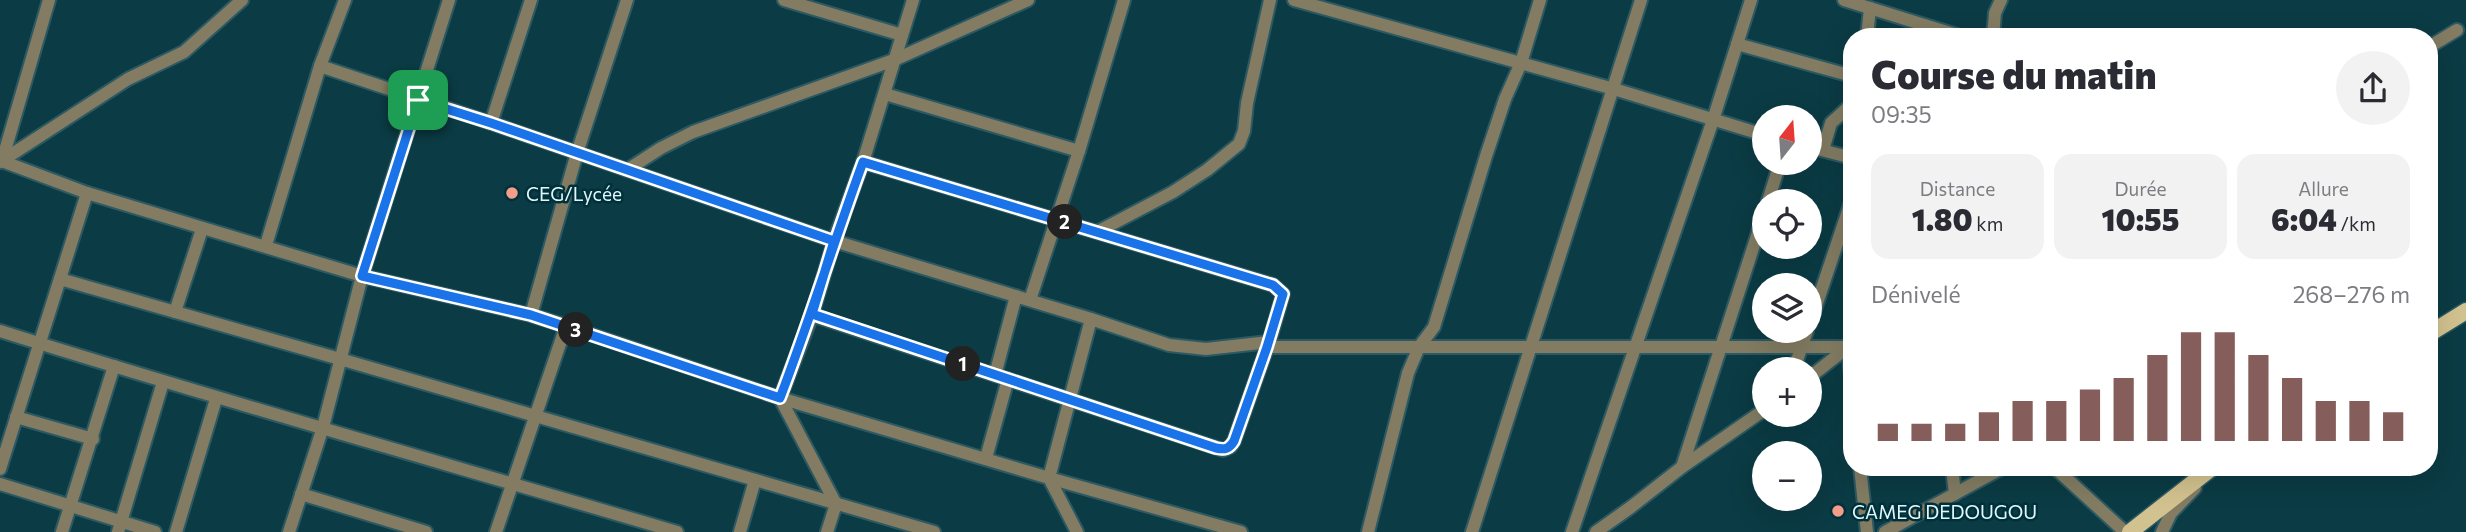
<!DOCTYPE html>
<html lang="fr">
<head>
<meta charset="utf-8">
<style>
  body { margin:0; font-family:Commissioner,sans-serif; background:#f2f2f3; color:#2b2b33; height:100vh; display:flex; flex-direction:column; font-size:26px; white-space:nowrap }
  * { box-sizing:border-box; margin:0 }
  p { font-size:23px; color:#7c7c81 }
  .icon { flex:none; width:38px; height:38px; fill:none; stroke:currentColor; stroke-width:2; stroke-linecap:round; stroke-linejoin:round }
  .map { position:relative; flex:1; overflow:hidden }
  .side { position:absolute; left:1843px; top:28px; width:595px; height:448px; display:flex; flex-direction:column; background:#fff; border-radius:28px; box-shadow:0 7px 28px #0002 }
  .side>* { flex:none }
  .needle { width:46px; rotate:17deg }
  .tools { position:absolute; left:1752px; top:105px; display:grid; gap:14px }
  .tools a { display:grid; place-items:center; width:70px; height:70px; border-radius:50%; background:#fff; box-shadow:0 7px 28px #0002; font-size:35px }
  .pin { position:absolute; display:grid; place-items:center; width:60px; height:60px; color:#fff; margin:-30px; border-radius:14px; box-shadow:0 4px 10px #0006 }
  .km { position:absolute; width:35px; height:35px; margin:-18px; border-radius:50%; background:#222; color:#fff; font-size:19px; line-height:35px; text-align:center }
  .round { display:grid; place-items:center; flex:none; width:74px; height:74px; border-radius:37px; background:#f2f2f3 }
  .overview { display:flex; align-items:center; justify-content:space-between; height:119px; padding:0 28px }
  h1 { font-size:38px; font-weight:800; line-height:52px }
  .metrics { display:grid; grid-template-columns:repeat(3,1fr); gap:10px; height:119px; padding:7px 28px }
  .metrics div { display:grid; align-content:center; border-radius:18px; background:#f2f2f3; text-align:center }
  .metrics b { font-size:30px; font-weight:800 }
  .metrics small { font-size:19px; font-weight:400 }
  .metrics p { font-size:19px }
  .chart { height:196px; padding:14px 28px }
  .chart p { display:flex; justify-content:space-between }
  .chart svg { width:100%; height:126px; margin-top:7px; stroke:#855e5b; stroke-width:6 }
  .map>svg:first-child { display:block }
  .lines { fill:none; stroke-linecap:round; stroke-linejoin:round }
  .minor-casing { stroke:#2d5962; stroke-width:16 }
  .major-casing { stroke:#2d5962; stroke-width:19 }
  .minor { stroke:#837c63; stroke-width:12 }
  .major { stroke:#d2c28f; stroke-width:16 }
  .route-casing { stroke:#fff; stroke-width:14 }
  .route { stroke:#1a73e8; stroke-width:9 }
  .poi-dot { fill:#f49d8b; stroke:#00313a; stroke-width:2.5 }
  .labels { text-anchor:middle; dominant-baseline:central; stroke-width:5; stroke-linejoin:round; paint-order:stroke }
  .poi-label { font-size:19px; fill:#e0f7fd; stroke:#00313a; text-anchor:start }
</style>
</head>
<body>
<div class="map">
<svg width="2466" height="532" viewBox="0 0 2466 532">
  <rect width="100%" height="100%" fill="#0b3b44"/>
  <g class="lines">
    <defs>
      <g id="minor">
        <polyline points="784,0 902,35"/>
        <polyline points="913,0 863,162 834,241 812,315 780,398 1049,478 1077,532"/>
        <polyline points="1294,0 1614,89 1764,135"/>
        <polyline points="1844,0 1963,37"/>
        <polyline points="1867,37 1870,8"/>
        <polyline points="1993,37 1995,13 2001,0"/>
        <polyline points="1737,44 1852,76"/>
        <polyline points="2429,47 2457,30"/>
        <polyline points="320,66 491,123 834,241 1091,319 1169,345 1206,349 1269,342"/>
        <polyline points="885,94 1079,151"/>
        <polyline points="491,123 531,0"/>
        <polyline points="1810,147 1852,158"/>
        <polyline points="1823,150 1831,123 1852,104"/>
        <polyline points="2,161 87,193 362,276 449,0"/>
        <polyline points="2,161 49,0"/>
        <polyline points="0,162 128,79 184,52 242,0"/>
        <polyline points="627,170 661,148 693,132 894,60 1028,0"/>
        <polyline points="1768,201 1780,163"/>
        <polyline points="1097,232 1173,192 1207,170 1239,144 1244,131 1247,103 1270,0"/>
        <polyline points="266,245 320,66 345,0"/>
        <polyline points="60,279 340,359 934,532"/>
        <polyline points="1030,300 1079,151 1124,0"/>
        <polyline points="175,312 202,229"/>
        <polyline points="531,315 577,153 627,0"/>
        <polyline points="812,315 1223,450 1230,447 1234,441 1269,342 1283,294 1273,285 863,162"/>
        <polyline points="1091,319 1049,478 1241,532"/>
        <polyline points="1810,324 1852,199"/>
        <path d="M0,331C225,402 451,465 677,532"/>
        <polyline points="1267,347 1848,347 1852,385"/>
        <polyline points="1794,369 1807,331"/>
        <polyline points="995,375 1016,296"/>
        <polyline points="1810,377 1848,347"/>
        <polyline points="16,417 93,439"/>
        <polyline points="986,458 1008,379"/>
        <polyline points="1682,467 1764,214"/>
        <polyline points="1860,467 1867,532"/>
        <polyline points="1952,467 1955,494"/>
        <polyline points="2054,467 2125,532"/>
        <polyline points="0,469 87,193"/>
        <polyline points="0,484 155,532"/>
        <polyline points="301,494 426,532"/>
        <polyline points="62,532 114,366"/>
        <polyline points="118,532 163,382"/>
        <polyline points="176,532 216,399"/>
        <polyline points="289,532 323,427 362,276 531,315 566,326"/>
        <polyline points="496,532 566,326 780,398 836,504 827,532"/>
        <polyline points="740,532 755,480"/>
        <polyline points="1368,532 1408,373 1419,347 1434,327 1486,156 1505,99 1521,63 1540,0"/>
        <polyline points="1472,532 1641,0"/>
        <polyline points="1572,532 1713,120 1751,0"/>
        <polyline points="1596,532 1631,507 1682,467 1764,410"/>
        <polyline points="1885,532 2004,467"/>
        <polyline points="2162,532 2171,513 2195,488"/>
      </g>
      <g id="major">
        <polyline points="2429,334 2466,311"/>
        <polyline points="2130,532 2213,467"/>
      </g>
    </defs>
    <use href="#minor" class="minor-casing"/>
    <use href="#major" class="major-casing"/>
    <use href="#minor" class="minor"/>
    <use href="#major" class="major"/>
  </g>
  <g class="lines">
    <defs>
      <path id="route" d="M418,100L491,123L834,241L812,314L1216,448C1225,450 1229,449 1234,441L1267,347L1283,294L1273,285L863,162C834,241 810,320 780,398L531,315L362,276L418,100"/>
    </defs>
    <use href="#route" class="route-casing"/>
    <use href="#route" class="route"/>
  </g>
  <g class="poi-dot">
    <circle cx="512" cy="193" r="7"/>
    <circle cx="1838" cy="511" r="7"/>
  </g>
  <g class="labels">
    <g class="poi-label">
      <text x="526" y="193">CEG/Lycée</text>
      <text x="1852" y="511">CAMEG DEDOUGOU</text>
    </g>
  </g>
</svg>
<div class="tools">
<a><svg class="needle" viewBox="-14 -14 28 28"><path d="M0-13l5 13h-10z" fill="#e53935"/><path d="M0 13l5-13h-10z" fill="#7c7c81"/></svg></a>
<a><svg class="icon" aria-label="locate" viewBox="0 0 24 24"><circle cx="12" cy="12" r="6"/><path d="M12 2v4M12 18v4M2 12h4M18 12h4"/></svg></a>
<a><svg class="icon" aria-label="layers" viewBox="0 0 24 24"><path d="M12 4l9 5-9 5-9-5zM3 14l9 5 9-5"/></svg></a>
<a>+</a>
<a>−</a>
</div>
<div class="pin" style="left:418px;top:100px;background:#1e9e55"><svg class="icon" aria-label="arrive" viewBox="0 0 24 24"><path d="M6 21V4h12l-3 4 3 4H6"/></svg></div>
<b class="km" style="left:963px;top:364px">1</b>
<b class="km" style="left:1065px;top:222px">2</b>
<b class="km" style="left:576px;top:330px">3</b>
<section class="side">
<div class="overview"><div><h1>Course du matin</h1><p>09:35</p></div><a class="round"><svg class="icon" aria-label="share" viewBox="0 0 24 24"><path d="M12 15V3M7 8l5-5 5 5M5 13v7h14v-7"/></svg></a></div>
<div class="metrics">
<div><p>Distance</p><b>1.80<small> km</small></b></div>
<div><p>Durée</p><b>10:55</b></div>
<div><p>Allure</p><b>6:04<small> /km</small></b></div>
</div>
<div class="chart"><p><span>Dénivelé</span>268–276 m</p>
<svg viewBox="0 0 160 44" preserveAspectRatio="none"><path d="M5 44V38M15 44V38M25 44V38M35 44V34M45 44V30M55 44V30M65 44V26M75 44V22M85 44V14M95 44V6M105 44V6M115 44V14M125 44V22M135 44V30M145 44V30M155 44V34"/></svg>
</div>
</section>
</div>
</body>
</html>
